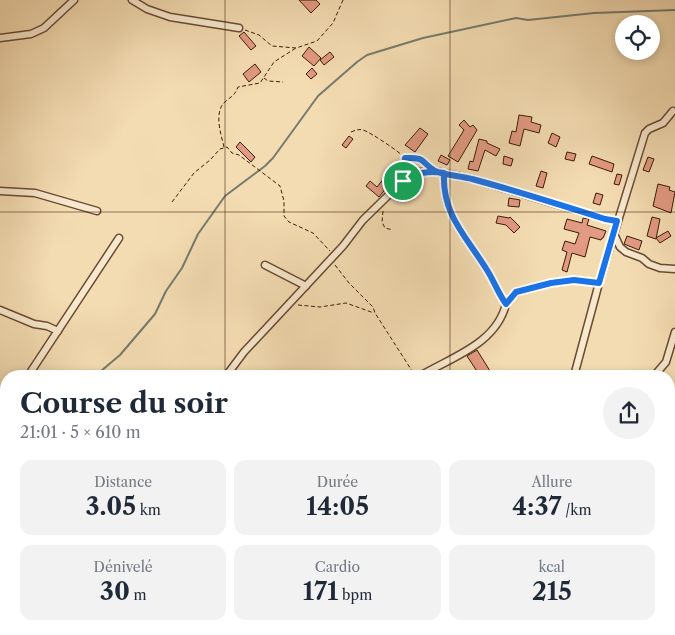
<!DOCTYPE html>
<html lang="fr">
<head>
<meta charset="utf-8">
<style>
  body { margin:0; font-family:"Libre Caslon Text",serif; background:#f2f2f3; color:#1f2937; height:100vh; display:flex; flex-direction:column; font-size:19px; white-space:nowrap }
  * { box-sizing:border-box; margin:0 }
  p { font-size:16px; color:#747a83 }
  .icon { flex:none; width:28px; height:28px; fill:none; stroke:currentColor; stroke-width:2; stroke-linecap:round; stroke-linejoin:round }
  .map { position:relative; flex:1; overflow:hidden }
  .drawer { position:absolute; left:0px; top:370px; width:675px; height:265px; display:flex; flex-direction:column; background:#fff; border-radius:20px 20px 0 0; box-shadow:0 2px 8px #0003 }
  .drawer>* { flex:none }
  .controls { position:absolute; left:615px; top:15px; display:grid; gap:10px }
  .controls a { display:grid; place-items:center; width:45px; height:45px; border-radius:50%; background:#fff; box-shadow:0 2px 8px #0003; font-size:25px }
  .pin { position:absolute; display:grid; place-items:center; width:42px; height:42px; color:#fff; margin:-21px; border:2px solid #fff; border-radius:50%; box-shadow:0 1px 5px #0007 }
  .round { display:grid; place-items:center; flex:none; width:52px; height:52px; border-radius:26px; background:#f2f2f3 }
  .overview { display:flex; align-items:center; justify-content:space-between; height:85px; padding:0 20px }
  h1 { font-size:28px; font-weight:800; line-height:38px }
  .figures { display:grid; grid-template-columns:repeat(3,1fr); gap:8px; height:85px; padding:5px 20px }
  .figures div { display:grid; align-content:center; border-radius:12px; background:#f2f2f3; text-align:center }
  .figures b { font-size:25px; font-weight:800 }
  .figures small { font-size:14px; font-weight:400 }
  .figures p { font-size:14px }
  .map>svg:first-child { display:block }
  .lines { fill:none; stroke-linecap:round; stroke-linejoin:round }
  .stream { stroke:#757b6d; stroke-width:2 }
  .building { fill:#e39a82; stroke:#3b1b09 }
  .minor-casing { stroke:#694b33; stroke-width:9 }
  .tertiary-casing { stroke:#694b33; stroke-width:11 }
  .primary-casing { stroke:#3b1b09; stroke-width:12 }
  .path { stroke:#3b1b09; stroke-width:1; stroke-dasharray:4 2.5; stroke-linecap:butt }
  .minor { stroke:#f8e8cd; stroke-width:6 }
  .tertiary { stroke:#f8e8cd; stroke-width:9 }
  .primary { stroke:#f4dcb2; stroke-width:10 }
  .route-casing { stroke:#fff; stroke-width:10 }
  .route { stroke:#1a73e8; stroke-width:6 }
  .grid { fill:none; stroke:#3b1b09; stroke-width:1; stroke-opacity:0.55 }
</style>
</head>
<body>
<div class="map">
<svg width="675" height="635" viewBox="0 0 675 635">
  <rect width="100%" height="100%" fill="#f4dcb2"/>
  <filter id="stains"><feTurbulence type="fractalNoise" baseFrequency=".004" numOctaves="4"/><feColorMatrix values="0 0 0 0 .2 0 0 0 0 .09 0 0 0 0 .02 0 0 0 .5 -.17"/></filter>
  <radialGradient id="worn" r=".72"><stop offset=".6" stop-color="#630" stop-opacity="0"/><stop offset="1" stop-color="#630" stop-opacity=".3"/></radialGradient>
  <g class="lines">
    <g class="stream">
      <polyline points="93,376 101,371 120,355 155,314 166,291 182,268 198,234 225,196 265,166 273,158 318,96 357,62 367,55 423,38 516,18 528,20 594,13 675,10"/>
      <polyline points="669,480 675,478"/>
      <polyline points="669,590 672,596 675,611"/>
      <polyline points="671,635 675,619"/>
    </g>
  </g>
  <g class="building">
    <polygon points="299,0 316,0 320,4 311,13"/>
    <polygon points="244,32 256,46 251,50 239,36"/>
    <polygon points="309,47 321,58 314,66 302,56"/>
    <polygon points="330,52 334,57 324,65 320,60"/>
    <polygon points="255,64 261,72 249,82 243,74"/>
    <polygon points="312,68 317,74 311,79 306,74"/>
    <polygon points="519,115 532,117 531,122 541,125 539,133 524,129 520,146 509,143 512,131 516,132"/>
    <polygon points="464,120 470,127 473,125 477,130 458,162 448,156 464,130 459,125"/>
    <polygon points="420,128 428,134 415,152 405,145"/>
    <polygon points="552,133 560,137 556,147 548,143"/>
    <polygon points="349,136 353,139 346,148 342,145"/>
    <polygon points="479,139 487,141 487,143 500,149 496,156 485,150 478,171 468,169 470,161 473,162"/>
    <polygon points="240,142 255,157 251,162 236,147"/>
    <polygon points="567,152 576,154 574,161 565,159"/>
    <polygon points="441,155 450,160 447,165 438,161"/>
    <polygon points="504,156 513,159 511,166 503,164"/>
    <polygon points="592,156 614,164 612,172 589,164"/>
    <polygon points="648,157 654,159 649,172 643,170"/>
    <polygon points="541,171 547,173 543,188 536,186"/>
    <polygon points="617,174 622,175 619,185 614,184"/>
    <polygon points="385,177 391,182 379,197 366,186 370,181 377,187"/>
    <polygon points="658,184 670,187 669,190 675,192 671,213 653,206"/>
    <polygon points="596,193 603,195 600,205 593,203"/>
    <polygon points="509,198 520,200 519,207 508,206"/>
    <polygon points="498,216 509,218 510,217 520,227 514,233 506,225 496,223"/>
    <polygon points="652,217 660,219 656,239 647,236"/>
    <polygon points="583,218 589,219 587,225 606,231 603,238 602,238 601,240 590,237 585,257 572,253 567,272 562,270 567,252 562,250 565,241 575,244 579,233 564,229 567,219 582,223"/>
    <polygon points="668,231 671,236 660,243 656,238"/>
    <polygon points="627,236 642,241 639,250 624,244"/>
    <polygon points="477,350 490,371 482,376 480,376 467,356"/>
  </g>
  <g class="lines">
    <defs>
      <g id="minor">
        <polyline points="132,0 147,9 170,17 239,28"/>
        <polyline points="0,38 31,34 44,28 74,0"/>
        <polyline points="0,191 35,193 97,211"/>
        <polyline points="614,234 620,247 626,252 642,258 649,264 660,268 675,269"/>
        <polyline points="265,265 306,286"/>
        <polyline points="599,283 645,133 649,129 663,123 673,111"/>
        <polyline points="506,304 516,292 551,283 575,280 599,283 574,376"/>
        <polyline points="0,310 34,324 47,326 58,331"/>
        <polyline points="28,376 119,238"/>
        <polyline points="226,376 244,352 343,246 363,220 403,181 413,175 421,172 435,171 473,179 605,219 617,221"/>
        <path d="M420,376C452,357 496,344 506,304C498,293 494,281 487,270C466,236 442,216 444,173"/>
        <polyline points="654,376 666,362 675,332"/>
        <polyline points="0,417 6,408"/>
        <polyline points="0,435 6,439"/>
        <polyline points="0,557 6,558"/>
        <polyline points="0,576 6,582"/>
        <polyline points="82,629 93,635"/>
        <polyline points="460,629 484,635"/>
        <polyline points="506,635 507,629"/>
      </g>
      <polyline id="tertiary" points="164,635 170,629"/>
      <g id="primary">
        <polyline points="0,527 6,532"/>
        <polyline points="277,629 289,635"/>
      </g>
    </defs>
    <use href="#minor" class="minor-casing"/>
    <use href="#tertiary" class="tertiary-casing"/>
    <use href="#primary" class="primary-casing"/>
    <g class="path">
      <polyline points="245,30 259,35 272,46 296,48 317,41 333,23 343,0"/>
      <polyline points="264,78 268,81 283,82"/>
      <path d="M351,132C356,130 359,129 363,130C370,132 400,152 405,158L417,157L429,165"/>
      <path d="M224,147C221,134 213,111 226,101C232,96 235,95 238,87L260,83L274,62L296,48"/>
      <polyline points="404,173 405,158"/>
      <polyline points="172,202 194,173 210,160 220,149 227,147 232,153 239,155 280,186 284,201 284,216 289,222 313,233 330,251"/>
      <polyline points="383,211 382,222 385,228 393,230"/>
      <polyline points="335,265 349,283 373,307 375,313 414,374"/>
      <polyline points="298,305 320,307 346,303 374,313"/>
      <polyline points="39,629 45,635"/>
      <polyline points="235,635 236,629"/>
    </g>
    <use href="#minor" class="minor"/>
    <use href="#tertiary" class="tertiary"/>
    <use href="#primary" class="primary"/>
  </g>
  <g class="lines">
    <defs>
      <path id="route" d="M403,181C417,173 428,170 444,173C442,215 466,236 487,270C494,281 498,293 506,304L516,292L551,283L574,280L599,283L617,221L605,219C561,205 517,191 472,179C462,176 443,175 435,171C420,162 427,157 405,158L403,181"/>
    </defs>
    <use href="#route" class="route-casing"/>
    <use href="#route" class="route"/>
  </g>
  <path class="grid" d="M225,0V376M450,0V376M0,212H675M0,423H6M669,423H675M225,629V635M450,629V635"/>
  <rect width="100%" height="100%" filter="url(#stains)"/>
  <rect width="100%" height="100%" fill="url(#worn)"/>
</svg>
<div class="controls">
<a><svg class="icon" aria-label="locate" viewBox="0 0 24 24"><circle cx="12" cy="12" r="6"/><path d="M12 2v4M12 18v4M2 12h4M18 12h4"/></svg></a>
</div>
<div class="pin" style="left:403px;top:181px;background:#1e9e55"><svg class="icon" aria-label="arrive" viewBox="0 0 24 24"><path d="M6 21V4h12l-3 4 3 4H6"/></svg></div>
<section class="drawer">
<div class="overview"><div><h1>Course du soir</h1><p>21:01 · 5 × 610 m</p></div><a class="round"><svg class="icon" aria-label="share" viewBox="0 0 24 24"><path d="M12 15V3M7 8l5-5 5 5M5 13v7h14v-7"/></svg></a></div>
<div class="figures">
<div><p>Distance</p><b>3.05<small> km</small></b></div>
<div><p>Durée</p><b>14:05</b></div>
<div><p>Allure</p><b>4:37<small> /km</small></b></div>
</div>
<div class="figures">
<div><p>Dénivelé</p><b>30<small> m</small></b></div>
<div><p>Cardio</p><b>171<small> bpm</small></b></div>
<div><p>kcal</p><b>215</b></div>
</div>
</section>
</div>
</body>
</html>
